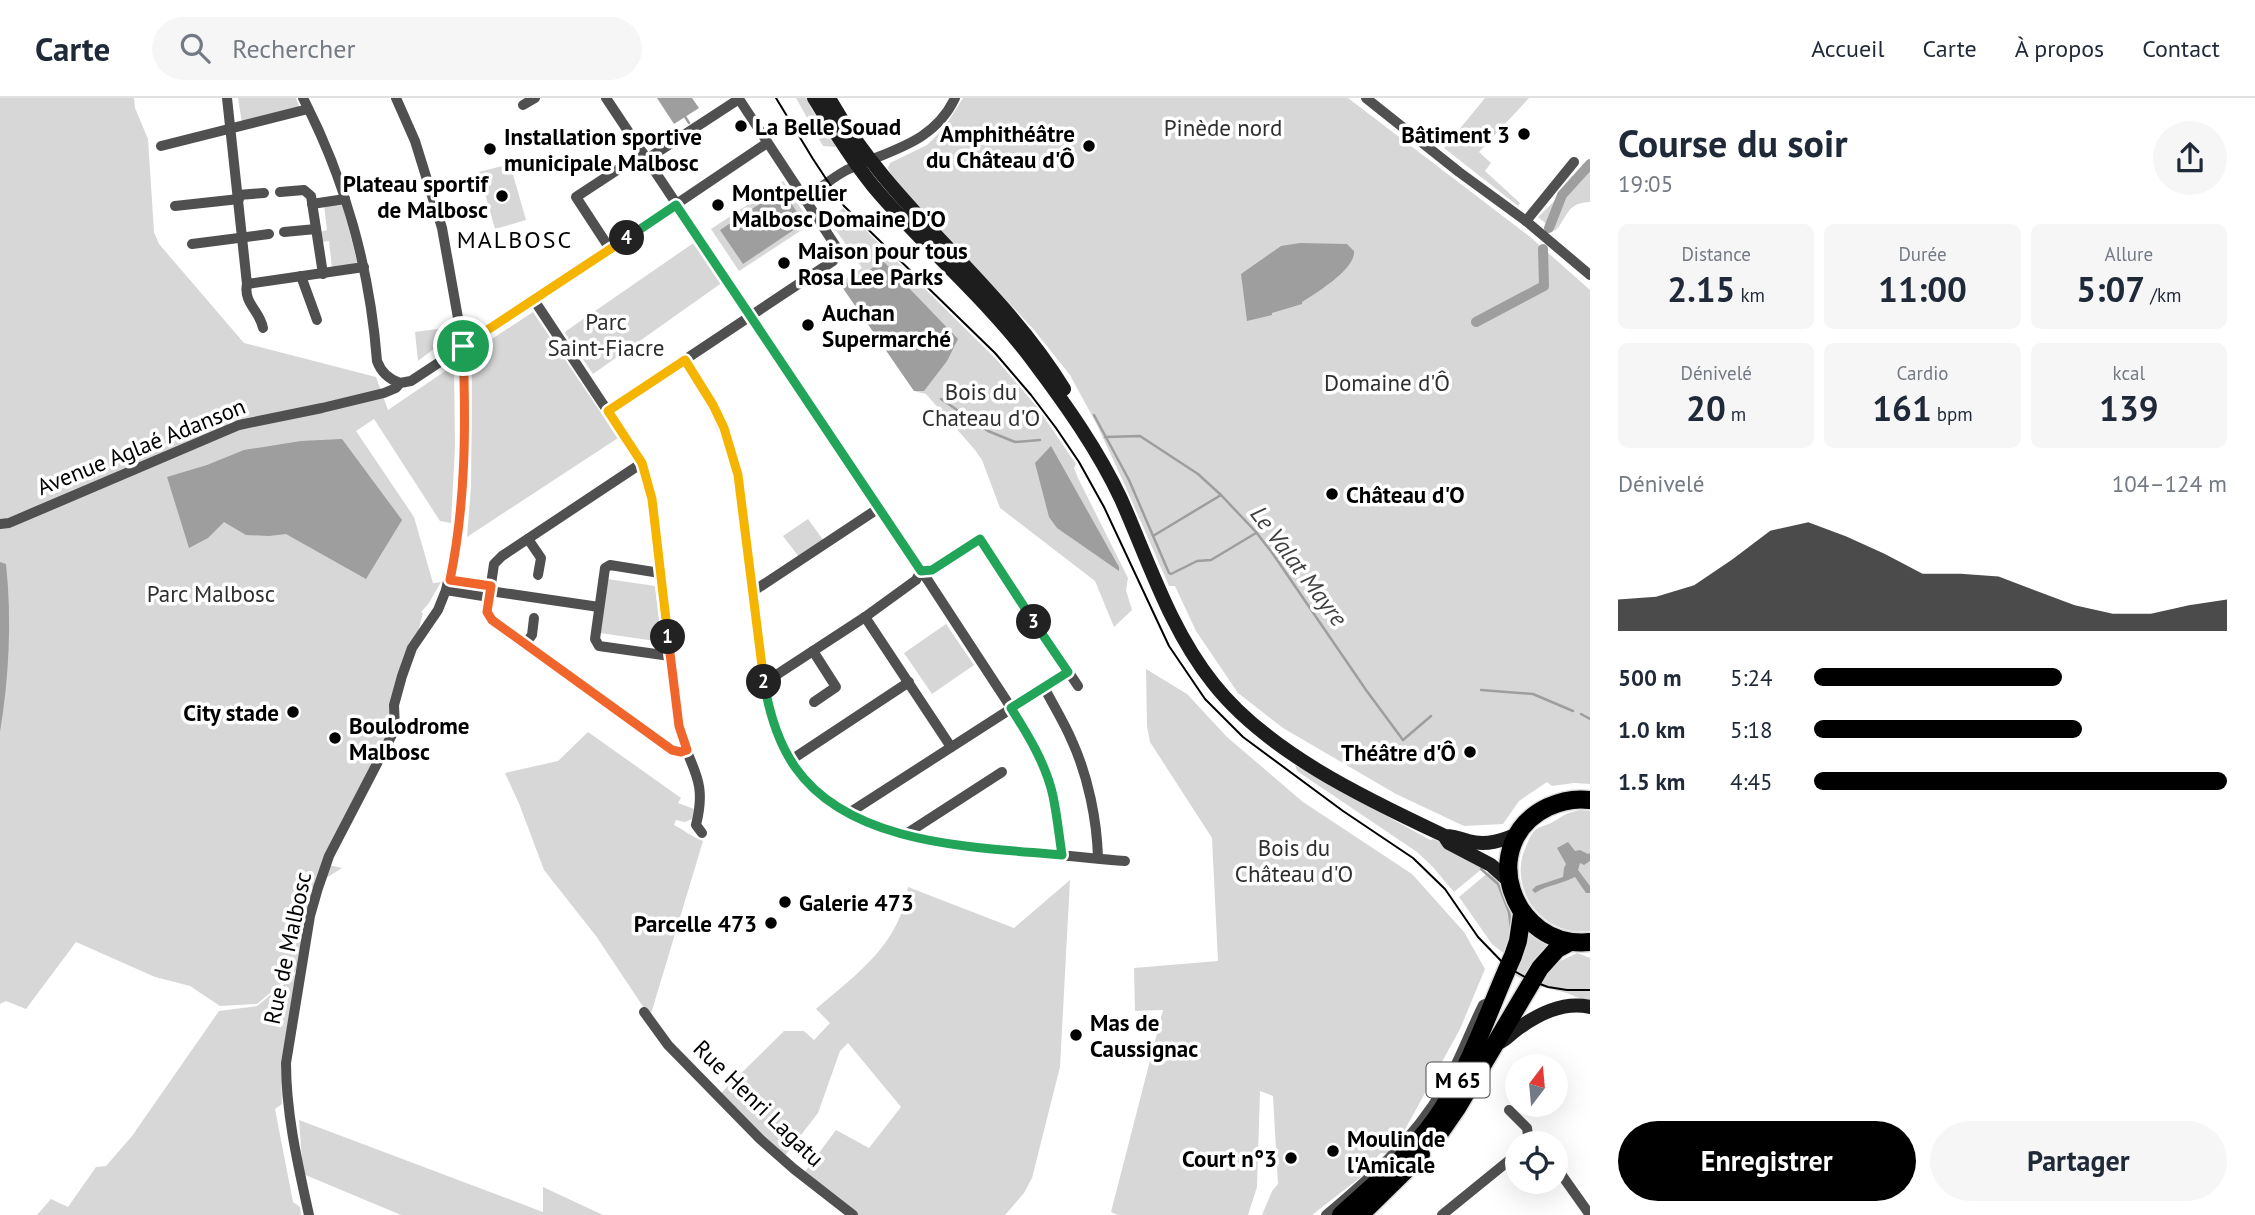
<!DOCTYPE html>
<html lang="fr">
<head>
<meta charset="utf-8">
<style>
  body { margin:0; font-family:"PT Sans",sans-serif; background:#f6f6f7; color:#1f2937; height:100vh; display:flex; flex-direction:column; font-size:26px; white-space:nowrap }
  * { box-sizing:border-box; margin:0 }
  p { font-size:23px; color:#747a83 }
  .icon { flex:none; width:38px; height:38px; fill:none; stroke:currentColor; stroke-width:2; stroke-linecap:round; stroke-linejoin:round }
  .map { position:relative; flex:1; overflow:hidden }
  .side { display:flex; flex-direction:column; background:#fff; width:665px }
  .side>* { flex:none }
  .needle { width:46px; rotate:16deg }
  .buttons { position:absolute; left:1505px; top:956px; display:grid; gap:14px }
  .buttons a { display:grid; place-items:center; width:63px; height:63px; border-radius:50%; background:#fff; box-shadow:0 7px 28px #0002; font-size:35px }
  .pin { position:absolute; display:grid; place-items:center; width:60px; height:60px; color:#fff; margin:-30px; border:4px solid #fff; border-radius:50%; box-shadow:0 2px 7px #0007 }
  .km { position:absolute; width:35px; height:35px; margin:-18px; border-radius:50%; background:#222; color:#fff; font-size:19px; line-height:35px; text-align:center }
  .round { display:grid; place-items:center; flex:none; width:74px; height:74px; border-radius:37px; background:#f6f6f7 }
  .head { display:flex; align-items:center; justify-content:space-between; height:119px; padding:0 28px }
  h1 { font-size:38px; font-weight:600; line-height:52px }
  .stats { display:grid; grid-template-columns:repeat(3,1fr); gap:10px; height:119px; padding:7px 28px }
  .stats div { display:grid; align-content:center; border-radius:10px; background:#f6f6f7; text-align:center }
  .stats b { font-size:35px; font-weight:600 }
  .stats small { font-size:19px; font-weight:400 }
  .stats p { font-size:19px }
  .chart { height:196px; padding:14px 28px }
  .chart p { display:flex; justify-content:space-between }
  .chart svg { width:100%; height:126px; margin-top:7px; fill:#000; opacity:.7 }
  .primary-button { display:flex; gap:14px; margin-top:auto; padding:14px 28px }
  .primary-button a { flex:1; height:80px; border-radius:42px; background:#000; color:#fff; font-size:28px; font-weight:600; line-height:80px; text-align:center }
  .primary-button a+a { background:#f6f6f7; color:#1f2937 }
  ul { padding:0 28px; list-style:none; font-size:23px }
  li { display:grid; grid-template-columns:112px 84px 1fr; align-items:center; height:52px }
  li i { height:18px; border-radius:9px; background:#000 }
  header { display:flex; align-items:center; gap:42px; box-sizing:border-box; height:98px; padding:0 35px; background:#fff; border-bottom:2px solid #e0e1e3 }
  header strong { font-size:33px }
  nav { display:flex; gap:38px; margin-inline-start:auto; font-size:24px }
  .search { width:490px; height:63px; background:#f6f6f7; display:flex; align-items:center; gap:18px; box-sizing:border-box; padding:0 24px; border-radius:38px; color:#747a83; font-size:26px }
  main { display:flex; flex:1; min-height:0 }
  .map>svg:first-child { display:block }
  .green { fill:#d7d7d7 }
  .water { fill:#9e9e9e }
  .lines { fill:none; stroke-linecap:round; stroke-linejoin:round }
  .stream { stroke:#9e9e9e; stroke-width:2.5 }
  .canal { stroke:#9e9e9e; stroke-width:10 }
  .primary-casing { stroke:#dbdbdb; stroke-width:21 }
  .street { stroke:#505050; stroke-width:10 }
  .secondary { stroke:#1d1d1d; stroke-width:14 }
  .primary { stroke:#000; stroke-width:18 }
  .tram { stroke:#000; stroke-width:2 }
  .split-1-casing { stroke:#fff; stroke-width:14 }
  .split-2-casing { stroke:#fff; stroke-width:14 }
  .split-3-casing { stroke:#fff; stroke-width:14 }
  .split-4-casing { stroke:#fff; stroke-width:14 }
  .split-5-casing { stroke:#fff; stroke-width:14 }
  .split-1 { stroke:#f0652b; stroke-width:9 }
  .split-2 { stroke:#f5b400; stroke-width:9 }
  .split-3 { stroke:#22a559; stroke-width:9 }
  .split-4 { stroke:#22a559; stroke-width:9 }
  .split-5 { stroke:#f5b400; stroke-width:9 }
  .poi-dot { fill:#000; stroke:#fff; stroke-width:2.5 }
  .labels { text-anchor:middle; dominant-baseline:central; stroke-width:7; stroke-linejoin:round; paint-order:stroke }
  .shield { fill:#fff; stroke:#4c4c4c; stroke-width:2 }
  .shield-label { font-size:21px; font-weight:bold; fill:#000 }
  .poi-label { font-size:23px; font-weight:bold; fill:#000; stroke:#fff; text-anchor:start }
  .park-label { font-size:23px; fill:#2e2e2e; stroke:#fff }
  .street-label { font-size:23px; fill:#000; stroke:#fff }
  .neighbourhood-label { font-size:24px; letter-spacing:2px; fill:#000; stroke:#fff }
  .water-label { font-size:24px; font-style:italic; fill:#3f3f3f; stroke:#fff }
</style>
</head>
<body>
<header>
<strong>Carte</strong>
<div class="search"><svg class="icon" aria-label="search" viewBox="0 0 24 24"><circle cx="10" cy="10" r="6"/><path d="M15 15l6 6"/></svg>Rechercher</div>
<nav><a>Accueil</a><a>Carte</a><a>À propos</a><a>Contact</a></nav>
</header>
<main>
<div class="map">
<svg width="1590" height="1117" viewBox="0 0 1590 1117">
  <rect width="100%" height="100%" fill="#fff"/>
  <g class="green">
    <polygon points="0,0 134,0 135,10 148,41 154,134 159,146 244,245 376,279 388,312 454,267 455,349 451,425 440,423 374,321 356,333 414,419 433,485 441,484 429,505 421,514 423,515 396,619 324,766 342,770 315,787 297,872 257,906 220,908 190,888 155,879 76,844 26,911 6,903 0,906"/>
    <polygon points="238,0 296,0 299,8 298,11 242,25"/>
    <polygon points="796,0 808,0 811,10 836,49 823,48"/>
    <polygon points="963,0 1348,0 1529,138 1590,192 1590,686 1574,685 1552,688 1547,684 1519,703 1503,726 1464,728 1396,696 1283,630 1238,595 1196,533 1175,488 1169,488 1123,383 1096,325 1070,277 1034,232 892,79 888,70 890,65 927,47 944,30"/>
    <polygon points="1485,0 1529,0 1479,54 1491,65 1485,73 1520,105 1518,108 1444,50"/>
    <polygon points="510,66 526,122 495,131 479,74"/>
    <path d="M1590,68V104C1566,105 1569,118 1555,133L1538,119Z"/>
    <polygon points="783,83 811,126 739,173 711,131"/>
    <polygon points="342,105 357,163 356,167 332,170 329,143 322,144 320,134 327,132 324,107"/>
    <polygon points="843,110 996,261 1037,309 1076,366 1074,370 1078,380 1128,480 1126,492 1132,512 1114,529 1095,483 1000,410 982,362 975,352 926,296 914,293 840,184 862,170 829,122"/>
    <polygon points="695,144 723,184 593,276 565,235 566,233"/>
    <polygon points="533,214 618,340 467,439 471,389 472,266 475,264 475,252"/>
    <polygon points="444,230 448,240 418,263 415,234"/>
    <polygon points="808,421 824,443 799,459 783,438"/>
    <polygon points="607,481 655,488 662,544 600,535"/>
    <polygon points="946,526 974,567 932,596 904,555"/>
    <polygon points="1146,571 1187,596 1227,639 1303,704 1412,776 1464,834 1485,871 1460,931 1396,1048 1387,1056 1381,1055 1377,1059 1379,1065 1312,1117 1262,1117 1272,1093 1278,1086 1273,998 1260,993 1257,1089 1248,1117 1118,1117 1111,1114 1163,912 1135,913 1134,870 1218,863 1212,740 1150,644 1147,628"/>
    <path d="M588,634L681,700L678,705L697,712L692,721L685,724L676,722L674,727C684,732 692,739 703,743L650,919L596,838L544,772L520,708L505,675L558,663Z"/>
    <polygon points="1295,667 1430,742 1434,741 1484,769 1454,794 1432,768 1417,754 1297,673"/>
    <path d="M1581,712L1590,713V833C1547,839 1511,798 1523,756C1526,749 1530,736 1536,731C1539,729 1547,727 1551,725C1564,718 1564,715 1581,712Z"/>
    <polygon points="1490,773 1498,780 1514,823 1507,858 1492,846 1459,799"/>
    <path d="M1070,782L1060,969L1032,1080L1024,1095L1005,1117H859L804,1075L836,1032L869,1050L901,1009L848,945L840,953L818,1015L784,1059L721,995L784,933H804L814,942L830,925L816,911C858,875 900,846 908,789L1014,830Z"/>
    <polygon points="1526,831 1536,839 1554,847 1525,883 1511,875"/>
    <polygon points="1577,855 1590,860 1590,905 1567,895 1535,887 1556,865"/>
    <polygon points="296,876 281,965 282,1006 275,1011 293,1104 300,1109 301,1117 37,1117 51,1101 68,1109 96,1069 106,1068 132,1038 219,913 257,908"/>
    <polygon points="299,1022 543,1114 543,1089 603,1117 401,1117 303,1076"/>
  </g>
  <g class="water">
    <polygon points="657,0 692,0 699,10 674,26"/>
    <polygon points="782,91 804,125 743,166 720,132"/>
    <path d="M1300,145L1347,146L1354,153C1356,171 1316,195 1302,204V206L1272,215V217L1247,223L1241,176L1281,148Z"/>
    <polygon points="883,163 958,241 947,263 924,293 914,293 840,186 845,183 848,186"/>
    <polygon points="342,341 402,422 366,481 286,436 269,438 246,437 224,424 208,440 189,450 167,379 207,367 244,352 301,343"/>
    <polygon points="1051,348 1119,469 1119,473 1057,430 1049,419 1035,365"/>
    <path d="M0,464L6,466C12,522 9,579 0,634Z"/>
    <path d="M1568,744L1575,753L1580,752L1588,756L1590,755V763L1584,767L1580,765L1578,772L1590,788V795H1586L1575,779C1562,786 1547,787 1535,795L1532,792L1536,788L1563,779L1564,770L1566,766L1557,750Z"/>
  </g>
  <g class="lines">
    <g class="stream">
      <polyline points="684,17 689,25"/>
      <polyline points="941,301 988,333 1015,344 1040,342"/>
      <polyline points="1094,317 1129,382 1169,475 1171,476 1197,463 1211,462 1256,435"/>
      <polyline points="1105,339 1140,338 1198,376 1221,397 1256,434 1273,456 1366,592 1403,642 1431,618"/>
      <polyline points="1153,438 1221,397"/>
      <polyline points="1481,592 1533,596 1573,613"/>
      <polyline points="1581,616 1590,621"/>
      <polyline points="1481,771 1498,786 1509,814 1511,831"/>
    </g>
    <g class="canal">
      <polyline points="1549,130 1562,97 1590,66"/>
      <polyline points="1476,224 1544,188 1543,151"/>
    </g>
    <defs>
      <g id="primary">
        <path d="M1590,702C1575,700 1561,703 1548,709C1475,744 1511,852 1590,844"/>
        <polyline points="1439,1036 1457,1010 1540,870 1557,851 1570,844"/>
        <path d="M1341,1117C1374,1087 1409,1058 1435,1022C1470,972 1488,913 1513,858L1518,843L1522,816"/>
        <polyline points="1360,1117 1421,1057"/>
      </g>
    </defs>
    <use href="#primary" class="primary-casing"/>
    <g class="street">
      <path d="M227,0L247,186C243,205 260,213 263,230"/>
      <path d="M303,0C345,81 370,172 377,263C381,274 388,281 400,285"/>
      <polyline points="606,0 921,473"/>
      <polyline points="1366,0 1459,74 1526,123 1590,177"/>
      <polyline points="523,7 535,0"/>
      <polyline points="161,48 308,11"/>
      <polyline points="280,94 304,92 311,98 323,176"/>
      <polyline points="238,97 264,95"/>
      <path d="M804,102C816,93 837,76 849,71C890,52 934,45 955,0"/>
      <polyline points="312,106 345,101"/>
      <polyline points="175,108 239,101"/>
      <polyline points="1526,123 1574,64"/>
      <polyline points="284,134 316,131"/>
      <polyline points="192,146 269,136"/>
      <polyline points="610,151 576,99 643,55"/>
      <polyline points="301,178 317,222"/>
      <polyline points="247,186 364,169"/>
      <path d="M534,202L642,365L652,401C661,475 666,551 679,625C686,669 709,676 696,727L702,735"/>
      <path d="M685,262C711,303 725,331 738,377L768,604C778,643 795,678 828,703C882,744 979,750 1045,756C1072,758 1098,761 1125,763"/>
      <polyline points="608,313 833,163 836,158 835,147 739,1 647,61"/>
      <polyline points="642,365 502,458 494,466 487,514 496,525 672,652 681,654 687,652"/>
      <polyline points="0,426 9,425 239,327 322,310 384,295 396,290 400,285 411,283 534,202 767,45"/>
      <polyline points="528,441 541,460 538,477"/>
      <polyline points="921,473 932,472 980,441 1078,588"/>
      <polyline points="660,475 610,467 605,470 595,541 599,548 670,558"/>
      <polyline points="925,478 1008,605"/>
      <polyline points="450,482 491,488"/>
      <polyline points="446,492 489,499"/>
      <polyline points="490,493 599,509"/>
      <polyline points="752,494 879,410"/>
      <polyline points="865,519 951,649"/>
      <polyline points="525,546 532,537 534,520"/>
      <polyline points="813,553 836,589 814,604"/>
      <polyline points="764,585 865,519 916,482 921,473"/>
      <path d="M1044,589C1053,607 1064,624 1072,643C1088,678 1097,722 1098,760"/>
      <path d="M1011,610C1029,637 1046,666 1053,698C1057,717 1059,737 1062,757"/>
      <polyline points="791,662 909,584"/>
      <polyline points="849,715 1068,574"/>
      <polyline points="906,736 1002,674"/>
      <polyline points="644,914 668,947 760,1041 794,1071 853,1117"/>
      <polyline points="1509,1012 1527,1030 1529,1045"/>
      <polyline points="1556,1069 1590,1117"/>
      <path d="M309,1117C298,1067 286,1016 286,965L310,818L318,790L329,758L395,631L394,607L402,578L412,550L438,512L446,492L460,429L465,346L463,248L442,130L415,43L396,0"/>
      <path d="M1326,1117C1370,1080 1414,1041 1443,991C1459,964 1469,935 1483,907L1493,903"/>
      <polyline points="1442,1117 1517,1056"/>
    </g>
    <g class="secondary">
      <path d="M814,0C832,30 851,61 873,88C924,149 986,200 1033,263C1066,307 1098,352 1121,401C1149,464 1170,531 1213,585C1267,654 1366,701 1445,738C1453,738 1459,740 1468,743C1486,748 1502,743 1519,735"/>
      <path d="M829,0C890,110 999,184 1064,291"/>
      <polyline points="1445,739 1449,745 1491,767 1509,783"/>
      <path d="M1498,945C1506,942 1509,937 1516,932C1538,916 1563,903 1590,909"/>
    </g>
    <use href="#primary" class="primary"/>
    <polyline class="tram" points="776,0 813,61 844,108 995,255 1031,297 1056,330 1079,364 1104,409 1169,548 1205,601 1243,639 1343,713 1413,760 1445,791 1478,839 1507,869 1532,883 1548,889 1567,892 1590,892"/>
  </g>
  <g class="lines">
    <defs>
      <path id="split-1" d="M463,248C466,327 466,404 450,482L491,488L487,514L492,522L672,652L681,654L687,652L679,628L668,539"/>
      <polyline id="split-2" points="668,539 652,401 642,365 608,313 685,262 713,307 724,330 738,377 764,584"/>
      <path id="split-3" d="M764,584C769,614 777,643 795,669C850,748 975,749 1062,757C1059,737 1057,717 1053,698C1046,666 1028,637 1011,610L1068,574L1034,524"/>
      <polyline id="split-4" points="627,140 676,107 921,473 932,472 980,441 1034,524"/>
      <polyline id="split-5" points="463,248 627,140"/>
    </defs>
    <use href="#split-1" class="split-1-casing"/>
    <use href="#split-2" class="split-2-casing"/>
    <use href="#split-3" class="split-3-casing"/>
    <use href="#split-4" class="split-4-casing"/>
    <use href="#split-5" class="split-5-casing"/>
    <use href="#split-1" class="split-1"/>
    <use href="#split-2" class="split-2"/>
    <use href="#split-3" class="split-3"/>
    <use href="#split-4" class="split-4"/>
    <use href="#split-5" class="split-5"/>
  </g>
  <g class="poi-dot">
    <circle cx="741" cy="28" r="7"/>
    <circle cx="1524" cy="36" r="7"/>
    <circle cx="1089" cy="48" r="7"/>
    <circle cx="490" cy="51" r="7"/>
    <circle cx="502" cy="98" r="7"/>
    <circle cx="718" cy="107" r="7"/>
    <circle cx="784" cy="165" r="7"/>
    <circle cx="808" cy="227" r="7"/>
    <circle cx="1332" cy="396" r="7"/>
    <circle cx="293" cy="614" r="7"/>
    <circle cx="335" cy="640" r="7"/>
    <circle cx="1470" cy="654" r="7"/>
    <circle cx="785" cy="804" r="7"/>
    <circle cx="771" cy="825" r="7"/>
    <circle cx="1076" cy="937" r="7"/>
    <circle cx="1333" cy="1053" r="7"/>
    <circle cx="1291" cy="1060" r="7"/>
  </g>
  <g class="labels">
    <rect class="shield" x="1426.5" y="964.5" width="63" height="35" rx="5"/>
    <g class="shield-label">
      <text x="1458" y="982">M 65</text>
    </g>
    <g class="poi-label">
      <text x="755" y="28">La Belle Souad</text>
      <text x="1075" y="35" text-anchor="end">Amphithéâtre<tspan x="1075" dy="26">du Château d'Ô</tspan></text>
      <text x="1510" y="36" text-anchor="end">Bâtiment 3</text>
      <text x="504" y="38">Installation sportive<tspan x="504" dy="26">municipale Malbosc</tspan></text>
      <text x="488" y="85" text-anchor="end">Plateau sportif<tspan x="488" dy="26">de Malbosc</tspan></text>
      <text x="732" y="94">Montpellier<tspan x="732" dy="26">Malbosc Domaine D'O</tspan></text>
      <text x="798" y="152">Maison pour tous<tspan x="798" dy="26">Rosa Lee Parks</tspan></text>
      <text x="822" y="214">Auchan<tspan x="822" dy="26">Supermarché</tspan></text>
      <text x="1346" y="396">Château d'O</text>
      <text x="279" y="614" text-anchor="end">City stade</text>
      <text x="349" y="627">Boulodrome<tspan x="349" dy="26">Malbosc</tspan></text>
      <text x="1456" y="654" text-anchor="end">Théâtre d'Ô</text>
      <text x="799" y="804">Galerie 473</text>
      <text x="757" y="825" text-anchor="end">Parcelle 473</text>
      <text x="1090" y="924">Mas de<tspan x="1090" dy="26">Caussignac</tspan></text>
      <text x="1347" y="1040">Moulin de<tspan x="1347" dy="26">l'Amicale</tspan></text>
      <text x="1277" y="1060" text-anchor="end">Court n°3</text>
    </g>
    <g class="park-label">
      <text x="1223" y="29">Pinède nord</text>
      <text x="606" y="223">Parc<tspan x="606" dy="26">Saint-Fiacre</tspan></text>
      <text x="1387" y="284">Domaine d'Ô</text>
      <text x="981" y="293">Bois du<tspan x="981" dy="26">Chateau d'O</tspan></text>
      <text x="211" y="495">Parc Malbosc</text>
      <text x="1294" y="749">Bois du<tspan x="1294" dy="26">Château d'O</tspan></text>
    </g>
    <g class="street-label">
      <text transform="translate(141 348) rotate(-22)">Avenue Aglaé Adanson</text>
      <text transform="translate(287 850) rotate(-78)">Rue de Malbosc</text>
      <text transform="translate(759 1005) rotate(44)">Rue Henri Lagatu</text>
    </g>
    <g class="neighbourhood-label">
      <text x="515" y="141">MALBOSC</text>
    </g>
    <g class="water-label">
      <text transform="translate(1299 468) rotate(53)">Le Valat Mayre</text>
    </g>
  </g>
</svg>
<div class="buttons">
<a><svg class="needle" viewBox="-14 -14 28 28"><path d="M0-13l5 13h-10z" fill="#e53935"/><path d="M0 13l5-13h-10z" fill="#747a83"/></svg></a>
<a><svg class="icon" aria-label="locate" viewBox="0 0 24 24"><circle cx="12" cy="12" r="6"/><path d="M12 2v4M12 18v4M2 12h4M18 12h4"/></svg></a>
</div>
<div class="pin" style="left:463px;top:248px;background:#1e9e55"><svg class="icon" aria-label="arrive" viewBox="0 0 24 24"><path d="M6 21V4h12l-3 4 3 4H6"/></svg></div>
<b class="km" style="left:668px;top:539px">1</b>
<b class="km" style="left:764px;top:584px">2</b>
<b class="km" style="left:1034px;top:524px">3</b>
<b class="km" style="left:627px;top:140px">4</b>
</div>
<section class="side">
<div class="head"><div><h1>Course du soir</h1><p>19:05</p></div><a class="round"><svg class="icon" aria-label="share" viewBox="0 0 24 24"><path d="M12 15V3M7 8l5-5 5 5M5 13v7h14v-7"/></svg></a></div>
<div class="stats">
<div><p>Distance</p><b>2.15<small> km</small></b></div>
<div><p>Durée</p><b>11:00</b></div>
<div><p>Allure</p><b>5:07<small> /km</small></b></div>
</div>
<div class="stats">
<div><p>Dénivelé</p><b>20<small> m</small></b></div>
<div><p>Cardio</p><b>161<small> bpm</small></b></div>
<div><p>kcal</p><b>139</b></div>
</div>
<div class="chart"><p><span>Dénivelé</span>104–124 m</p>
<svg viewBox="0 0 160 44" preserveAspectRatio="none"><path d="M0 44V33L10 32L20 28L30 19L40 9L50 6L60 11L70 17L80 24L90 24L100 25L110 30L120 35L130 38L140 38L150 35L160 33V44z"/></svg>
</div>
<ul>
<li><b>500 m</b>5:24<i style="width:60%"></i></li>
<li><b>1.0 km</b>5:18<i style="width:65%"></i></li>
<li><b>1.5 km</b>4:45<i style="width:100%"></i></li>
</ul>
<div class="primary-button"><a>Enregistrer</a><a>Partager</a></div>
</section>
</main>
</body>
</html>
